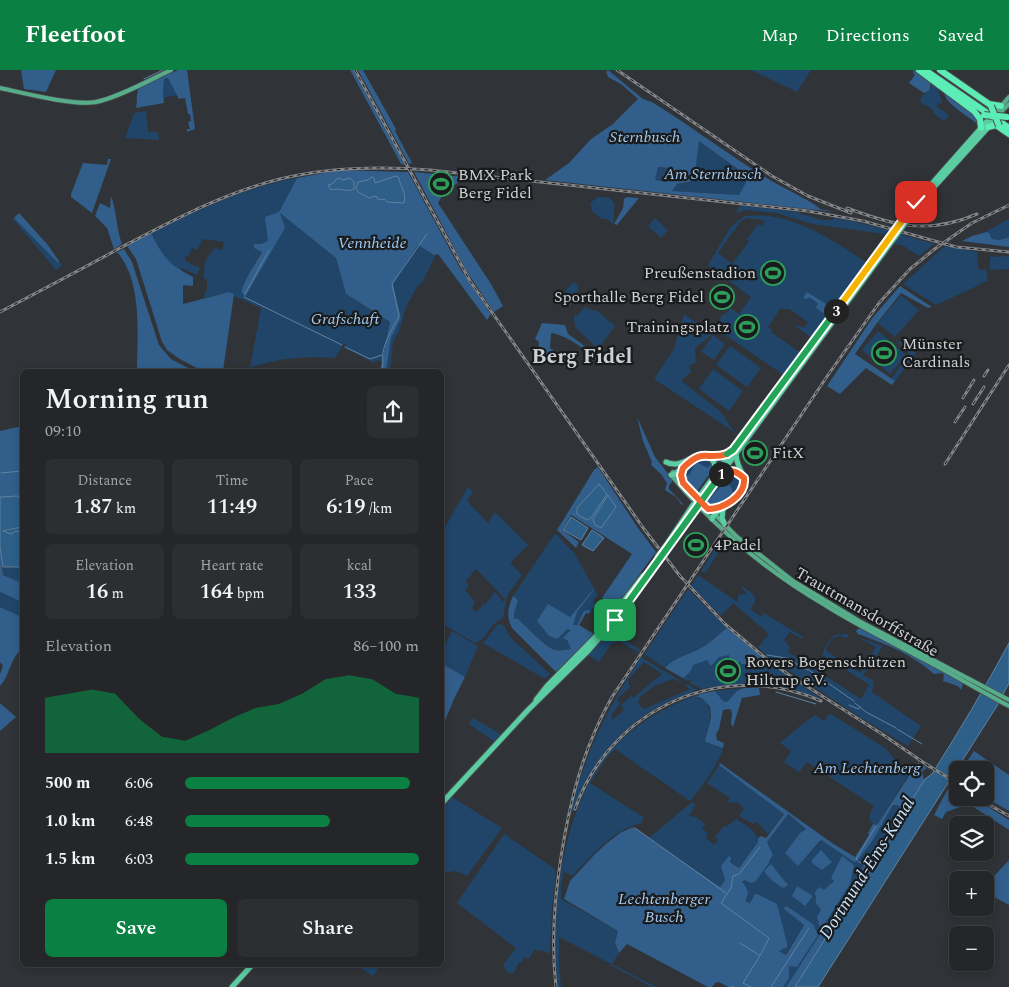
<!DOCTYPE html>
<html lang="en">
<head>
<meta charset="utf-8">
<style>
  body { margin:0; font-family:Spectral,serif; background:#2c2e31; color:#f1f3f6; height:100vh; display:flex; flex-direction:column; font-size:19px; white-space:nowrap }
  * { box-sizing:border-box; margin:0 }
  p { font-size:16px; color:#a3a5a8 }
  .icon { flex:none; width:28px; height:28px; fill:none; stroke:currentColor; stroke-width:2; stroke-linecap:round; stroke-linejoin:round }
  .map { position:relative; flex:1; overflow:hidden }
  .side { position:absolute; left:20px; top:299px; width:424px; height:598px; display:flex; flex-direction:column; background:#242629; border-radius:8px; box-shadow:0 2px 8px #0003,0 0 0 1px #414346 }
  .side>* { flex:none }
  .buttons { position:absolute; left:949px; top:691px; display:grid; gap:10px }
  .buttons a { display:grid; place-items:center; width:45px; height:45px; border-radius:8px; background:#242629; box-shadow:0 2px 8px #0003,0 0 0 1px #414346; font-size:25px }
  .pin { position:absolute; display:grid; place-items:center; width:42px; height:42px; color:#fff; margin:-21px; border-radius:10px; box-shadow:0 2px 8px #0006 }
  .km { position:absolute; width:25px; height:25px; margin:-12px; border-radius:50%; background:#222; color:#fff; font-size:14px; line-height:25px; text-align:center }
  .round { display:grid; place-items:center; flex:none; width:52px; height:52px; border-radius:8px; background:#2c2e31 }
  .headline { display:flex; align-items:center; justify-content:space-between; height:85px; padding:0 25px }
  h1 { font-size:28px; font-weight:600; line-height:38px }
  .figures { display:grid; grid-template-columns:repeat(3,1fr); gap:8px; height:85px; padding:5px 25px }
  .figures div { display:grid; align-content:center; border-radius:8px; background:#2c2e31; text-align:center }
  .figures b { font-size:21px; font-weight:600 }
  .figures small { font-size:14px; font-weight:400 }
  .figures p { font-size:14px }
  .chart { height:140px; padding:10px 25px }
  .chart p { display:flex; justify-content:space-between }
  .chart svg { width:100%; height:90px; margin-top:5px; fill:#0b8043; opacity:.7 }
  .cta { display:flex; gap:10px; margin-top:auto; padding:10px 25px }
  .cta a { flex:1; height:58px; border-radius:8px; background:#0b8043; color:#fff; font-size:20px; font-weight:600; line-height:58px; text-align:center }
  .cta a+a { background:#2c2e31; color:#f1f3f6 }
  ul { padding:0 25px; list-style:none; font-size:16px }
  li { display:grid; grid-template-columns:80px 60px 1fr; align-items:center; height:38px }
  li i { height:12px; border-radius:6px; background:#0b8043 }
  header { display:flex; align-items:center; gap:30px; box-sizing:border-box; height:70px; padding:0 25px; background:#0b8043; color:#fff }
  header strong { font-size:24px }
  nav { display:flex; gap:28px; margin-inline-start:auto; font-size:18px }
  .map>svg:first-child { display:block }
  .green { fill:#204569; fill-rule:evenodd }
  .forest { fill:#315e8a; fill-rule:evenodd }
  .water { fill:#2d5f89; stroke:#5e82a0 }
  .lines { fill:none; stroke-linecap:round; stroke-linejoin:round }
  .stream { stroke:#5e82a0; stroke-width:1 }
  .secondary-casing { stroke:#4d5053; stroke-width:5.5 }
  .primary-casing { stroke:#4d5053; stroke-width:7 }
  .highway-casing { stroke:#4d5053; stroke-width:8 }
  .secondary { stroke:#56ad8a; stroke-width:4 }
  .primary { stroke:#5acea2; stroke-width:5 }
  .highway { stroke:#5cedb7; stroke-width:6 }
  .rail-casing { stroke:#828487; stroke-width:3 }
  .rail { stroke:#191b1d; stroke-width:1; stroke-dasharray:4; stroke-linecap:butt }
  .primary-bridge-casing { stroke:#4d5053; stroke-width:7; stroke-linecap:butt }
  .highway-bridge-casing { stroke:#4d5053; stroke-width:8; stroke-linecap:butt }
  .primary-bridge { stroke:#5acea2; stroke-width:5 }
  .highway-bridge { stroke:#5cedb7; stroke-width:6 }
  .split-1-casing { stroke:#fff; stroke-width:10 }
  .split-2-casing { stroke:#fff; stroke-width:10 }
  .split-3-casing { stroke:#fff; stroke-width:10 }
  .split-4-casing { stroke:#fff; stroke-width:10 }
  .split-1 { stroke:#22a559; stroke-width:6 }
  .split-2 { stroke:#f0652b; stroke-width:6 }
  .split-3 { stroke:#22a559; stroke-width:6 }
  .split-4 { stroke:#f5b400; stroke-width:6 }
  .labels { text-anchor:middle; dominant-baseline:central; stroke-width:4.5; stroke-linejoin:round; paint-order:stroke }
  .park-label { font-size:16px; font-style:italic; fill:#a3caf2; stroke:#191b1d }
  .poi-label { font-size:16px; fill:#d0d2d4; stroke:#191b1d; text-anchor:start }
  .street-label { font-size:16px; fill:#d0d2d4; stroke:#191b1d }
  .water-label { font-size:18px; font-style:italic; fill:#c8e4fe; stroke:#191b1d }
  .district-label { font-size:21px; font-weight:bold; fill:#cacfd3; stroke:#191b1d }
</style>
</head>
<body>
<header>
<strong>Fleetfoot</strong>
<nav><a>Map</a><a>Directions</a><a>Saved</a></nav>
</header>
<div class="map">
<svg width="1009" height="917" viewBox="0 0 1009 917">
  <rect width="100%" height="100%" fill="#303337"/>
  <g class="green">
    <polygon points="751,0 811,0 797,22"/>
    <polygon points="168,8 178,25 163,28 164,9"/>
    <polygon points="936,14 942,32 941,34 938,33 937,37 949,45 944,51 933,43 934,41 926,35 923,35 920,29 925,23 929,21 931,16"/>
    <polygon points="146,41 148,62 158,62 159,70 125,68 134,43"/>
    <polygon points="699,71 749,107 740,125 671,121 677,114 692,112"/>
    <polygon points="658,97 669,98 667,112 654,110"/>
    <path d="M297,108L279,142L336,188L346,224L390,252L382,292L378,290L374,293L372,292L345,278L346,275L344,273L335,288C307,286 276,288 250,298L261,238L234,226V224L229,222L204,228L205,221L207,220V209H204C204,194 204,189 215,178L222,180L224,172L203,169L197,180L192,178L188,187L185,185V191L200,198L197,205L182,198L180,201C165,192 159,178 151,163C198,140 245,117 297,108ZM269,172L245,226L241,220L247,207L262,181L254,174H261Z"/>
    <path d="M597,127C607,127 611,126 615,135C612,141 616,147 613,154L607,149H602L593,142L590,134Z"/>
    <polygon points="740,135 796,142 821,150 831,150 835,148 852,151 888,160 885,164 812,154 776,143 745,140 736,144"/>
    <path d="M744,146C790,141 829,168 866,192L812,268L795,256L796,255L804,258L808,252L789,239H780L768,257L772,260L771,262L801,283L785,306L724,264L719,257L721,246L728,242L730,238L739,244L751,227L708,195L730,158ZM747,148L762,150L765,152L762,156L758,154L747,169L735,160L740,152ZM734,160L749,171L732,194L718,183Z"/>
    <polygon points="14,148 57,192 59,191 62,196 56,200 13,149"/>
    <polygon points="655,148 668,160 661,168 648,156"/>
    <polygon points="1009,149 1009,167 1000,170 992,169 990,164 979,165"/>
    <polygon points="900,164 934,174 919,186 902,175 894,174"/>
    <polygon points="418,175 434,185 436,185 423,211 417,217 407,235 399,261 393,272 390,301 386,301 391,268 401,248 393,214"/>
    <polygon points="945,176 977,182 978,198 980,200 986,199 988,211 981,213 975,217 936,235 903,214"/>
    <polygon points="1009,186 1009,199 990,200 990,187"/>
    <polygon points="573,212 578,215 578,222 571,235 569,235 559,229"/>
    <polygon points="901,225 919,240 895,267 878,253"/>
    <polygon points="585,237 594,241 596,240 615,256 601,275 596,277 575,257 574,247 575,245 577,246"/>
    <polygon points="684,244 713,264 695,278 696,293 689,296 691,302 682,310 683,312 721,342 733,360 739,365 654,309 674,279"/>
    <polygon points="878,261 906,285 890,304 862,280"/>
    <polygon points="713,265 725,274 714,290 701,282"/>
    <polygon points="898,271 916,283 895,311 891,309 909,284 908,281 897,272"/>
    <polygon points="730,276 761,298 747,317 716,295"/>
    <polygon points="713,299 743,321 729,341 699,319"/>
    <polygon points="729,383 715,403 713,399 696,423 684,412 683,400 688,394 698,388"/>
    <path d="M730,402L741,406L742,415C734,427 720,444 704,434L723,407Z"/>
    <path d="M468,417L473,422L467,431L488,453L495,442L528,475L510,493L522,505L507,526L503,548C487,555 488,570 475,573L441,553V464ZM476,499L505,529L503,532L495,522L485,535L483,534L477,542L472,538L475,532L465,520L469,515L465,512Z"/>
    <path d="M556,464L574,483L598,525L593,530L595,536L591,541L589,540L575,556L573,555C574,541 585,532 593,521L592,519L570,547L539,554L549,566L557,569L570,558L571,560L565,569L569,573L571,580C567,580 558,581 555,580C545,577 525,555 517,548L514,549L513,543L518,530L513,526L554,465Z"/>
    <polygon points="723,467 726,471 705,503 701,501"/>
    <polygon points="21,496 22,496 22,513 3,505 3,497 13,498"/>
    <path d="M698,505L736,531H738V525L746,524L745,521L742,520V516C753,524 761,527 750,539L762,547L763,545L762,542L803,567L802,569L790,562L784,570L790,577L788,582L861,629L869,615L868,614L822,585L824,580H823L834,565L848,564V567L845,568L840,566L834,567L825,580L860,603L876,577L858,567L883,576L863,605L874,611L872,622L921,656L908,676L863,649L768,587L758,577L769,564L733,533L721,546L691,516Z"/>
    <path d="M688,519L727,558C718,564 711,573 701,578C689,585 674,587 665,598L644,584Z"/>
    <polygon points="0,522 22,532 22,547 0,537"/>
    <polygon points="498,554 504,555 510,567 550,604 545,609 483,573"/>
    <polygon points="614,557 615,564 640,580 639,583 635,579 634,580 619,571 611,574 599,592 588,585"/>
    <polygon points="452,561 478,576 465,607 441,593 441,570 446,573"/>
    <path d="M754,581L824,631C784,612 742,611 700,619L698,616L697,617L690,613L691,611L689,610L687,611L674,603L704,587Z"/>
    <path d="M641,587L684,613L673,609L654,616L641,626L638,633L644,639L690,619L686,616L687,614L697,620C684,626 670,630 658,637C615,661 586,701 571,747C571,734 576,719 581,706C595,663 616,625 641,587ZM644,592L662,604L633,628L631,626L621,635L624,640L612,650L611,646L620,633L617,629L630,617L628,610Z"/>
    <polygon points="744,618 737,621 727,632 723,631 715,621"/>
    <path d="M699,624L697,629L702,628C713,639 711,650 706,664L723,678L724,676C717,697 704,714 690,731L615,679L605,690L590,713L643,747L642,753C611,760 594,785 572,806L564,801L561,815V829L618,861L615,873L619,883L612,894L656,917H652L610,895L611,894L559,867V895L561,917H558C549,848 561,747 603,690C628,657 662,638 699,624Z"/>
    <path d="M831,644L885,678L901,696L911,701L877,755C865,751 870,744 874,736L807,692L799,702L784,692L791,681L780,673L800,656L815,645L824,651L828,645Z"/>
    <polygon points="473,648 502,665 495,672 469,654"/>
    <polygon points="719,695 784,743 768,764 757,752 753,754 739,746 744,738 737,732 729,733 728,732 730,728 707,713"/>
    <polygon points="452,727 502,758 467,806 456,801 441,803 441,739"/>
    <path d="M692,732L696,735L689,746L696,747L705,754L702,759L708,763L706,768L714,775L718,770L715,767L724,756L726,757L736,749C746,756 757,760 758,772L739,798L730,791L725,810L720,817L649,768Z"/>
    <path d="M893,735H897L906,740L869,799L864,796L786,917H783L789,908V896L813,854L788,837L785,836L784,839L804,855L785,885L779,881L755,824L750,833L747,832L742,813L769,791L773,785L767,772L787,744L806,759L800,763L785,783L798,795L820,773L821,770L854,792L873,770ZM771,794L785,811L778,815L768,807ZM834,810L820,857L818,847L821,840L814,826L826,819Z"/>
    <polygon points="504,764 555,799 556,803 552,839 550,884 544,881 534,880 529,889 524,887 522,893 519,892 514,903 508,903 503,895 516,878 457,833"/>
    <polygon points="357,894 379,894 377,897 378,899 373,906 356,895"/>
  </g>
  <g class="forest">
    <polygon points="21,0 56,0 46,22 24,19"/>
    <path d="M178,0H187L195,59L187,62V59H190L188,52L191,51L190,44H188L185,28L179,29L168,8L164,9L163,24L164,33L136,38C138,31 135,22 140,17Z"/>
    <polygon points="350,0 353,0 405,95 401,94"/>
    <polygon points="358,0 363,0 396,59 395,61 412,93 409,94"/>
    <path d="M608,0L643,29L652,32C692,57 730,86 770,110C780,116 815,133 820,139L835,142L545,110L569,93L591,69L613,54L638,29L621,14L608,7L606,2ZM699,71L749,107L739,125L672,121L677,114L694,111ZM658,97L669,98L667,112L655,110Z"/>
    <polygon points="914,0 931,13 929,21 924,23 909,13 915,5 913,2"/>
    <path d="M944,22L976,46L978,50L976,53C967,45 945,34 944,22Z"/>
    <polygon points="108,89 111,89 92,143 71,127 71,124 83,93 107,95"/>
    <path d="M340,100L408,102L461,200L491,244L487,250L438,184L434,185L418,175L393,214L401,248L391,268L386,301H380L390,252L346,224L336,188L280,143L285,158L245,227L241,221L247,207L262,182L254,178V174H261L268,171L265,147L279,142L297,108ZM371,107L374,110L375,114L395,107C400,115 407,123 403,133L387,132L384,129L376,126L369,128L356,116L358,113L368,110Z"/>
    <path d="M414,102L464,107C455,116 442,123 438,133L491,214L503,236L494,242L467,202Z"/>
    <path d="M111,126C117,142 116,158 122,174L114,179L107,158L95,146L100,133L110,138Z"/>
    <polygon points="627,127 639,128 617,155 614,154 623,138 624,129"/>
    <polygon points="19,143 47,174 59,191 58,193 14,148"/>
    <polygon points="987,162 990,164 992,169 1000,170 1009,167 1009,177 962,171 972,166"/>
    <path d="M151,163C164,188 168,194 193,207V216L183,215V234L229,222L234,224L223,301H202L178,288L167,280L162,272L136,189L127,176Z"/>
    <path d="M124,179L132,192L159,275L171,289L194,301H137C137,264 143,212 117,182Z"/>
    <polygon points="900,216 932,237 928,238 901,223 877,253 855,284 895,311 892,315 866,298 840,324 827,316 873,247"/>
    <polygon points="807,222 831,237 826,245 816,238 818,233 809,227 807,229 803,228"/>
    <path d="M542,253L565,255L568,264L582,274L598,290V292C585,279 571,268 553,263L551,264L550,278L572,294L571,297L544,290L540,291L535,284L538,281L539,272L535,269Z"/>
    <polygon points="637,347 655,387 673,410 669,416 669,419 684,435 681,434 676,427 665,420 667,413 661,404 651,395 652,392 643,371"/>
    <polygon points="22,356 22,469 22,463 16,461 11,464 3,462 21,457 21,432 18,426 0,427 0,361"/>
    <polygon points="696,392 708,398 711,393 713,399 696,423 684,412 684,407 690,404"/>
    <path d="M598,397L638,458L656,482L614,539L602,528L632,484L571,445L562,460L579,472L576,478L557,460L594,400ZM599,414L591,448L588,449L576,440L577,438ZM608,425L616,437L610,443L594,453V449Z"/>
    <path d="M723,414C730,412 731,416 733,423L720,432L716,437L709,436L707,432Z"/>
    <polygon points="0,477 3,505 22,513 22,532 0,522"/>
    <path d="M593,519V521L577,542L573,555H577L584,541L589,540L591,541L588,544L586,543L579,555L594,564L556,602L512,558C506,546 508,537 513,526L518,530L514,543V549L517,548C525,555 546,578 555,580C558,581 567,580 571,579L567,570L563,568L571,560L568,559L557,569L549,566L537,551L548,534L570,547Z"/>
    <path d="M0,537L22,547V579C9,590 11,604 0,616V604L3,596L0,592Z"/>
    <path d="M727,558L761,586L753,594H741V592L732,594L729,585L719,587L711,596L707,590L693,595L690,602L683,608L665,598C674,587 689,585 701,578C711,573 718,564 727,558Z"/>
    <path d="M859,558L960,611L963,614L961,620L958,616L943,611L944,605L942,603L934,604C912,584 886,574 858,564L856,561Z"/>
    <polygon points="441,593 465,607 454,629 442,658"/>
    <polygon points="744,618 759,618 760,625 742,628 733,657 731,654 732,642 730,639 723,640 719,659 716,664 717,670 724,673 723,678 706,672 705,670 710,652 711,646 710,637 702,628 696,627 699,626 699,624 715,621 723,631 727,632 737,621"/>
    <polygon points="0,633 16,647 0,661"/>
    <polygon points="974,681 1009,705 1009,741 985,727 985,700 961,700"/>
    <polygon points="918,692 927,698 922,701 924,710 906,740 897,735 893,735 873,770 857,791 854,792 821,770 798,796 785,783 800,763 806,759 788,744 767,772 773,785 769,791 769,793 755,812 751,813 745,810 742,812 746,817 748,823 746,830 747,832 750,833 755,824 757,824 777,834 787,873 787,877 779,881 786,885 804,855 784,839 785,836 788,837 813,854 818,865 797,897 789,896 789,908 783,917 728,917 719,912 715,913 712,917 708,917 627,874 619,883 615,873 618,861 564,829 570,811 595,784 607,773 620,763 633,757 720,817 725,810 721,796 729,786 731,788 730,792 739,798 758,772 758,768 761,766 766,768 784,744 719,695 720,693 832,773 855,787 869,765 868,763 873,754 877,755"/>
    <polygon points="951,713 957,717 958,728 974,728 1009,750 1009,760 969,734 946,742 942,749 934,745"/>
    <polygon points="821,780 832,792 822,800 812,793 812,790"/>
    <polygon points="842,786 854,795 850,814 822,858 820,858 817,847 821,840 816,833 815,822 819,817 824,820 834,811 831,808"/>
    <polygon points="1009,790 1009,835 985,822 985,816"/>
    <path d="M771,794L788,815L784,818C778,816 768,808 764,801Z"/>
    <polygon points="864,796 869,799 795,917 786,917"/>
    <polygon points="797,816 813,826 805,836 792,826"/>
  </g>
  <g class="water">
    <path d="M396,106L399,108C400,117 407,123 404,133L387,132L384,129L379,130L376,126L369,128L358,122L356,118L358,112L368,110L371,107L374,108L375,113Z"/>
    <path d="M338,108L343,110L350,108L354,112V119C344,123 342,117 331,120L328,115L332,114Z"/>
    <polygon points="599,414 607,424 591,448 587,450 577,444 577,438"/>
    <polygon points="608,425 616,437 601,458 595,455 593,449"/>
    <polygon points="18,426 21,432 21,457 3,461 11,464 16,461 22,463 22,491 19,497 3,497 0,477 0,427"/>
    <polygon points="571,447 588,458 581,470 563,460"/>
    <polygon points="592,460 604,468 593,481 582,475"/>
    <path d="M1009,573V613L997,636L818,917H795L925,709L932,704C959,661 985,618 1009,573Z"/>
  </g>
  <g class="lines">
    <g class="stream">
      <polyline points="144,9 163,0"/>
      <polyline points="245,224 269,180"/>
      <polyline points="244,227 342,275"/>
      <polyline points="345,277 370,289 382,285"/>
      <path d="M382,301C384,294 382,289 383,282C386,268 393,258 399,246L392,214L427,164"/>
      <polyline points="1,403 22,401"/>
      <polyline points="767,585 792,589 800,598 809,600 854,631"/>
      <polyline points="776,622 816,634"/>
      <polyline points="855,633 866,642 896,658"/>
      <polyline points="849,635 858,639 861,637"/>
      <polyline points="897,659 922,674"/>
      <polyline points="635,758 726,823"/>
      <polyline points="857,790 856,789 876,756"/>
      <polyline points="858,791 865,796"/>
      <polyline points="740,873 759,885"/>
      <polyline points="732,916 734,917"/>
      <polyline points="751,917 743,913 761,884 769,868 721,833 731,818 733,806 739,804 760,777"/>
      <polyline points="771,917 809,858"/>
    </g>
    <defs>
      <g id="secondary">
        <path d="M0,18C23,23 74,36 96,32C117,28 150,10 171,0"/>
        <polyline points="998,40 1009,27"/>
        <polyline points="1001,42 1009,34"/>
        <polyline points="673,402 736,466 793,511 859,551 1009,630"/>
        <path d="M671,405C714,457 767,501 825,535C858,556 894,573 929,592C956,606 982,622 1009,636"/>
      </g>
      <g id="primary">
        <polyline points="901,151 929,117 989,49"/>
        <polyline points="906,152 934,117 993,52"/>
        <path d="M706,385C715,390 716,395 714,405"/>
        <path d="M666,392C680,399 689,386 703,385C714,384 721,388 730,382"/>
        <polyline points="683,397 681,405 683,413"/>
        <polyline points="723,403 734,401 742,406"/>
        <polyline points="671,405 675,404 689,392"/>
        <polyline points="701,424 891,165"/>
        <polyline points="704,427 895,167"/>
        <polyline points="708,439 722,438"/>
        <polyline points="723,439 722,448 725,455"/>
        <path d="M712,449L714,445C724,436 750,422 743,406C740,397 736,394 736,383"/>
        <polyline points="676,465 693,441"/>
        <polyline points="667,474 693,435"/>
        <polyline points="536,630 547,616 599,563 643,506"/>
        <polyline points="441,734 528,640 587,582 608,558 659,489"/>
        <polyline points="232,917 253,894"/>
      </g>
      <g id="highway">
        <polyline points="919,0 974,41 980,49 981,58"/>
        <polyline points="925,0 1009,58"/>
        <polyline points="940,0 989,34 1001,36"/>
        <polyline points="988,57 996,55 1009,64"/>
      </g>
    </defs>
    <use href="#secondary" class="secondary-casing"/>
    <use href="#primary" class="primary-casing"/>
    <use href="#highway" class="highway-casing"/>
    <use href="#secondary" class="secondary"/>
    <use href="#primary" class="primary"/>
    <use href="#highway" class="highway"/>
    <defs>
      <g id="rail">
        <polyline points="355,0 470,211 644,459 680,506 725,554 763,586 789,605 882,664 930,697"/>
        <polyline points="617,0 772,106 808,126 851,143"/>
        <path d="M847,138C895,156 928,165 977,144"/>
        <path d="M0,242C40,221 80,200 120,178C172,151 223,123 280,109C329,97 379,96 430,100L808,141L863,151L956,177L1009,182"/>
        <polyline points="984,306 988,300"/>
        <polyline points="963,328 974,310"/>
        <polyline points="973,334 984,317"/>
        <polyline points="955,352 965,337"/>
        <polyline points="945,394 1009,295"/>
        <polyline points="926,694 958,714"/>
        <polyline points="977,728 1009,746"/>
        <path d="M575,739C611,638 722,588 821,631"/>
        <path d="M556,917C551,873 554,831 561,787C570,730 583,678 612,627L828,305L879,233L910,199L936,178L972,153L1009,135"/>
      </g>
    </defs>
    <use href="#rail" class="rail-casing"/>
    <use href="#rail" class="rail"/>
    <defs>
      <g id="primary-bridge">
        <polyline points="891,165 901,151"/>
        <polyline points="895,167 906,152"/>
        <polyline points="693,435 701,424"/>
        <polyline points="693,441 704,427"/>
        <polyline points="657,487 667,474"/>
      </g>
      <g id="highway-bridge">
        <polyline points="991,36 994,44"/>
        <polyline points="984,45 992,46"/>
        <polyline points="998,46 1007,47"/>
        <polyline points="996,48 999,56"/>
      </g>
    </defs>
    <use href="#primary-bridge" class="primary-bridge-casing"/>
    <use href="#highway-bridge" class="highway-bridge-casing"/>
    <use href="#primary-bridge" class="primary-bridge"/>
    <use href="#highway-bridge" class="highway-bridge"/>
  </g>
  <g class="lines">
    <defs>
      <polyline id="split-1" points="615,550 721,404"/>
      <path id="split-2" d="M721,404C732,399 736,401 744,408C746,426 723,439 708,439L706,437L683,413L681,405L683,398C704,377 706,391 727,384"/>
      <polyline id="split-3" points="727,384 733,380 836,241"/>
      <polyline id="split-4" points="836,241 916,132"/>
    </defs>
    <use href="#split-1" class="split-1-casing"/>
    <use href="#split-2" class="split-2-casing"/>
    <use href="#split-3" class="split-3-casing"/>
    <use href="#split-4" class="split-4-casing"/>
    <use href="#split-1" class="split-1"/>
    <use href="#split-2" class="split-2"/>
    <use href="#split-3" class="split-3"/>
    <use href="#split-4" class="split-4"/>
  </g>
  <defs>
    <symbol id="stadium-ring" viewBox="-11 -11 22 22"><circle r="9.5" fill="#191b1d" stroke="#2e9e5b" stroke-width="1.5"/><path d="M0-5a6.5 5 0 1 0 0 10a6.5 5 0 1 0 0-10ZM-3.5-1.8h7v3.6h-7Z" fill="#2e9e5b"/></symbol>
  </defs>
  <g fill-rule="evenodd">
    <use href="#stadium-ring" x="427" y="100" width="28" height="28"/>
    <use href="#stadium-ring" x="759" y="189" width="28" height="28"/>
    <use href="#stadium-ring" x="708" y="213" width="28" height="28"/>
    <use href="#stadium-ring" x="733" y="243" width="28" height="28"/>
    <use href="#stadium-ring" x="870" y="269" width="28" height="28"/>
    <use href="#stadium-ring" x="741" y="369" width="28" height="28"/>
    <use href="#stadium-ring" x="682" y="461" width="28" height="28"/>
    <use href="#stadium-ring" x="714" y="587" width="28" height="28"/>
  </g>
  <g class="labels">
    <g class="park-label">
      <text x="645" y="67">Sternbusch</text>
      <text x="713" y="104">Am Sternbusch</text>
      <text x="372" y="173">Vennheide</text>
      <text x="345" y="249">Grafschaft</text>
      <text x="867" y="698">Am Lechtenberg</text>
      <text x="664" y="829">Lechtenberger<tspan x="664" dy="18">Busch</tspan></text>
    </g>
    <g class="poi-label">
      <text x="458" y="105">BMX Park<tspan x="458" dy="18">Berg Fidel</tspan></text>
      <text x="756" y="203" text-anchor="end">Preußenstadion</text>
      <text x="704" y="227" text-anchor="end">Sporthalle Berg Fidel</text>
      <text x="730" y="257" text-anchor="end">Trainingsplatz</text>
      <text x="902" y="274">Münster<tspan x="902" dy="18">Cardinals</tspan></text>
      <text x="772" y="383">FitX</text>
      <text x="714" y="475">4Padel</text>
      <text x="746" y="592">Rovers Bogenschützen<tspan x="746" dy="18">Hiltrup e.V.</tspan></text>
    </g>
    <g class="street-label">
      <text transform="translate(867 542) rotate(30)">Trauttmansdorffstraße</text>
    </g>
    <g class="water-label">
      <text transform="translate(867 798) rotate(-58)">Dortmund-Ems-Kanal</text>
    </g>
    <g class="district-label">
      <text x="582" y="287">Berg Fidel</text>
    </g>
  </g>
</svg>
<div class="buttons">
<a><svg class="icon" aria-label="locate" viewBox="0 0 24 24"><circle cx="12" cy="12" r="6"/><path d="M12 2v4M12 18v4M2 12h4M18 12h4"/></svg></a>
<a><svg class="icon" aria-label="layers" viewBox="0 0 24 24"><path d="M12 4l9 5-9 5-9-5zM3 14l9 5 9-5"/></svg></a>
<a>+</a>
<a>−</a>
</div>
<div class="pin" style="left:615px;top:550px;background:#1e9e55"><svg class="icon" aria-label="arrive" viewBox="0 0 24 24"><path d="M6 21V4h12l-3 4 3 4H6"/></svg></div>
<div class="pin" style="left:916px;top:132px;background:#d93025"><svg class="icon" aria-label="check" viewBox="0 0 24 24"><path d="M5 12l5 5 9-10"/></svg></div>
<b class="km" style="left:721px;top:404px">1</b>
<b class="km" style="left:836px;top:241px">3</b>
<section class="side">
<div class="headline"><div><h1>Morning run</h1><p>09:10</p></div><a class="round"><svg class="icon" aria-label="share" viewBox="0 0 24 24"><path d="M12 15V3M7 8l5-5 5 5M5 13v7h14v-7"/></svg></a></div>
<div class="figures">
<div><p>Distance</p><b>1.87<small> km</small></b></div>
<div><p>Time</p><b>11:49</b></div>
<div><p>Pace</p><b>6:19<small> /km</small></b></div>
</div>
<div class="figures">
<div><p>Elevation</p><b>16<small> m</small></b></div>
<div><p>Heart rate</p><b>164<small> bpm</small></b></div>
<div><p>kcal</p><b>133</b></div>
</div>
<div class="chart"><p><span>Elevation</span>86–100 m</p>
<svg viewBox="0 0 160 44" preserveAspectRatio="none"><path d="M0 44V17L10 15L20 13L30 15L40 27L50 36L60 38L70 33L80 27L90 22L100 20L110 15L120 8L130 6L140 8L150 15L160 17V44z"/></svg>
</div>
<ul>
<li><b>500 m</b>6:06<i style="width:96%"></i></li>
<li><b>1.0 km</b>6:48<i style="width:62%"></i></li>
<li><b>1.5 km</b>6:03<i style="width:100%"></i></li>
</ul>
<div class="cta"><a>Save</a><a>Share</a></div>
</section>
</div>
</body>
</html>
